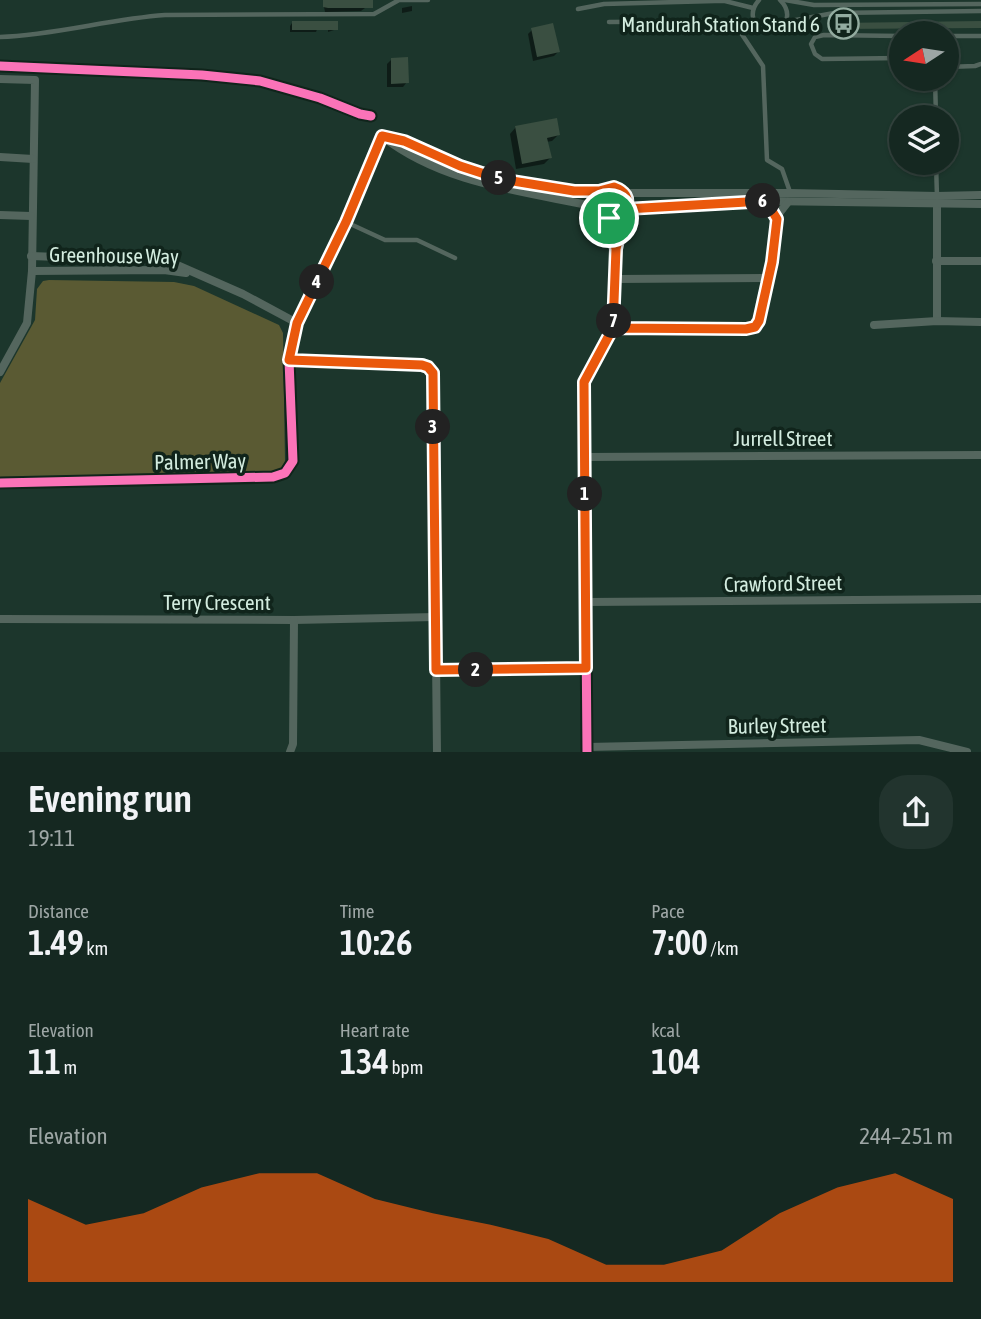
<!DOCTYPE html>
<html lang="en">
<head>
<meta charset="utf-8">
<style>
  body { margin:0; font-family:"Asap Condensed",sans-serif; background:#22342e; color:#f1f3f6; height:100vh; display:flex; flex-direction:column; font-size:26px; white-space:nowrap }
  * { box-sizing:border-box; margin:0 }
  p { font-size:23px; color:#9da6a5 }
  .icon { flex:none; width:38px; height:38px; fill:none; stroke:currentColor; stroke-width:2; stroke-linecap:round; stroke-linejoin:round }
  .map { position:relative; height:752px; overflow:hidden }
  .drawer { display:flex; flex-direction:column; background:#152821; flex:1 }
  .drawer>* { flex:none }
  .needle { width:46px; rotate:258deg }
  .fabs { position:absolute; left:889px; top:21px; display:grid; gap:14px }
  .fabs a { display:grid; place-items:center; width:70px; height:70px; border-radius:50%; background:#152821; box-shadow:0 2px 5px #0004,0 0 0 2px #34443f; font-size:35px }
  .pin { position:absolute; display:grid; place-items:center; width:60px; height:60px; color:#fff; margin:-30px; border:4px solid #fff; border-radius:50%; box-shadow:0 2px 7px #0007 }
  .km { position:absolute; width:35px; height:35px; margin:-18px; border-radius:50%; background:#222; color:#fff; font-size:19px; line-height:35px; text-align:center }
  .round { display:grid; place-items:center; flex:none; width:74px; height:74px; border-radius:28px; background:#22342e }
  .head { display:flex; align-items:center; justify-content:space-between; height:119px; padding:0 28px }
  h1 { font-size:38px; font-weight:600; line-height:52px }
  .figures { display:grid; grid-template-columns:repeat(3,1fr); gap:10px; height:119px; padding:7px 28px }
  .figures div { display:grid; align-content:center }
  .figures b { font-size:35px; font-weight:600 }
  .figures small { font-size:19px; font-weight:400 }
  .figures p { font-size:19px }
  .chart { height:196px; padding:14px 28px }
  .chart p { display:flex; justify-content:space-between }
  .chart svg { width:100%; height:126px; margin-top:7px; fill:#ea580c; opacity:.7 }
  .map>svg:first-child { display:block }
  .green { fill:#5a5a33 }
  .shadow { fill:#0007 }
  .building { fill:#3a4f41 }
  .lines { fill:none; stroke-linecap:round; stroke-linejoin:round }
  .lane { stroke:#54665e; stroke-width:4.5 }
  .street { stroke:#54665e; stroke-width:8 }
  .cycleway-casing { stroke:#10241b; stroke-width:13 }
  .cycleway { stroke:#fb73b8; stroke-width:9 }
  .route-casing { stroke:#fff; stroke-width:14 }
  .route { stroke:#ea580c; stroke-width:9 }
  .labels { text-anchor:middle; dominant-baseline:central; stroke-width:7; stroke-linejoin:round; paint-order:stroke }
  .poi-label { font-size:21px; fill:#d3ecdf; stroke:#10241b; text-anchor:end }
  .street-label { font-size:21px; fill:#d3ecdf; stroke:#10241b }
</style>
</head>
<body>
<div class="map">
<svg width="981" height="752" viewBox="0 0 981 752">
  <rect width="100%" height="100%" fill="#1c362c"/>
  <polygon class="green" points="49,280 174,282 194,286 279,325 283,333 285,461 281,469 272,472 0,478 0,383 35,320 37,289 43,281"/>
  <g class="shadow">
    <polygon points="327,0 365,0 365,8 361,11 325,12 323,2"/>
    <polygon points="412,6 412,11 402,13 402,8"/>
    <polygon points="292,23 336,23 337,29 328,32 328,27 318,27 316,32 290,32 290,26"/>
    <polygon points="532,30 558,52 554,56 533,61 528,34"/>
    <polygon points="391,60 407,82 403,87 387,87 387,64"/>
    <polygon points="516,127 558,135 552,141 546,142 550,158 544,164 516,169 510,134"/>
  </g>
  <g class="building">
    <polygon points="323,0 373,0 373,8 328,8 323,7"/>
    <rect x="292" y="21" width="46" height="9"/>
    <polygon points="981,21 981,28 838,29 838,23"/>
    <polygon points="553,23 560,52 537,57 531,28"/>
    <polygon points="408,57 409,83 391,84 391,58"/>
    <polygon points="557,118 560,135 547,138 552,158 522,164 515,126"/>
  </g>
  <g class="lines">
    <g class="lane">
      <path d="M759,0C738,24 776,44 786,21C789,13 786,6 780,0"/>
      <polyline points="785,0 814,5 981,4"/>
      <polyline points="578,9 604,4 715,1 725,1 753,8"/>
      <polyline points="609,22 733,21 763,66 767,160 782,169 790,192"/>
      <polyline points="785,22 834,13 981,11"/>
      <polyline points="901,36 824,35 815,37 811,44 815,54 822,59 901,58"/>
      <polyline points="947,36 981,36"/>
      <path d="M0,37C56,35 109,19 165,15L374,14L399,0H428"/>
      <polyline points="947,67 975,66 981,64"/>
      <polyline points="935,79 936,117"/>
      <polyline points="936,163 937,197"/>
      <polyline points="346,222 385,240 417,240 455,258"/>
    </g>
    <g class="street">
      <polyline points="0,79 35,80 32,271 27,323 0,372"/>
      <path d="M382,136C443,184 523,191 597,207"/>
      <path d="M385,137C412,143 435,157 461,166C504,182 553,191 599,191"/>
      <polyline points="0,157 33,159"/>
      <circle cx="612" cy="202" r="16"/>
      <polyline points="625,193 790,193 937,196 981,195"/>
      <polyline points="937,204 937,321"/>
      <polyline points="626,209 766,201 981,204"/>
      <polyline points="0,215 31,216"/>
      <polyline points="609,218 615,246"/>
      <polyline points="31,256 168,261 243,294 297,323"/>
      <polyline points="936,261 981,261"/>
      <polyline points="32,271 164,270 186,273"/>
      <polyline points="616,279 768,278"/>
      <polyline points="874,325 937,321 981,322"/>
      <polyline points="613,328 746,329 755,327 759,321 772,262 777,216 788,202"/>
      <polyline points="289,360 422,365 428,367 433,373 437,752"/>
      <polyline points="585,457 981,455"/>
      <polyline points="0,483 273,477 285,473 293,461 289,360 297,323 346,221 382,136"/>
      <polyline points="586,602 981,599"/>
      <polyline points="0,619 294,620 435,617"/>
      <polyline points="436,670 586,668"/>
      <polyline points="587,747 919,740 967,752"/>
      <polyline points="290,752 293,744 294,620"/>
      <polyline points="587,752 584,382 613,328 616,249 624,213"/>
    </g>
    <defs>
      <g id="cycleway">
        <polyline points="0,66 202,75 260,81 320,98 360,114 371,116"/>
        <polyline points="0,483 273,477 285,473 293,461 289,360 297,323 346,221 382,136"/>
        <polyline points="587,752 584,382 613,328 616,249 624,213"/>
      </g>
    </defs>
    <use href="#cycleway" class="cycleway-casing"/>
    <use href="#cycleway" class="cycleway"/>
  </g>
  <g class="lines">
    <defs>
      <path id="route" d="M609,218L616,249L613,328L584,382L586,668L436,670L433,373L428,367L422,365L289,360L297,323L346,222L382,136L404,141L460,166L500,179L574,191H599L614,187C625,191 630,198 626,209L766,201L777,219L772,262L759,321L755,327L746,329L613,328L616,249L624,213L615,218H609"/>
    </defs>
    <use href="#route" class="route-casing"/>
    <use href="#route" class="route"/>
  </g>
  <defs>
    <symbol id="bus-ring" viewBox="-11 -11 22 22"><circle r="9.5" fill="#10241b" stroke="#93aca0" stroke-width="1.5"/><path d="M-5-6H5V4H4V6H2V4H-2V6H-4V4H-5ZM-3.5-4V0h7V-4ZM-3.5 1.2v1.5H-2V1.2ZM2 1.2v1.5H3.5V1.2Z" fill="#93aca0"/></symbol>
  </defs>
  <g fill-rule="evenodd">
    <use href="#bus-ring" x="826" y="6" width="35" height="35"/>
  </g>
  <g class="labels">
    <g class="poi-label">
      <text x="820" y="24">Mandurah Station Stand 6</text>
    </g>
    <g class="street-label">
      <text transform="translate(114 255) rotate(1)">Greenhouse Way</text>
      <text x="783" y="438">Jurrell Street</text>
      <text transform="translate(200 461) rotate(-1)">Palmer Way</text>
      <text transform="translate(783 583) rotate(-1)">Crawford Street</text>
      <text x="217" y="602">Terry Crescent</text>
      <text transform="translate(777 725) rotate(-1)">Burley Street</text>
    </g>
  </g>
</svg>
<div class="fabs">
<a><svg class="needle" viewBox="-14 -14 28 28"><path d="M0-13l5 13h-10z" fill="#e53935"/><path d="M0 13l5-13h-10z" fill="#9da6a5"/></svg></a>
<a><svg class="icon" aria-label="layers" viewBox="0 0 24 24"><path d="M12 4l9 5-9 5-9-5zM3 14l9 5 9-5"/></svg></a>
</div>
<div class="pin" style="left:609px;top:218px;background:#1e9e55"><svg class="icon" aria-label="arrive" viewBox="0 0 24 24"><path d="M6 21V4h12l-3 4 3 4H6"/></svg></div>
<b class="km" style="left:585px;top:494px">1</b>
<b class="km" style="left:476px;top:670px">2</b>
<b class="km" style="left:433px;top:427px">3</b>
<b class="km" style="left:317px;top:282px">4</b>
<b class="km" style="left:499px;top:178px">5</b>
<b class="km" style="left:763px;top:201px">6</b>
<b class="km" style="left:614px;top:321px">7</b>
</div>
<section class="drawer">
<div class="head"><div><h1>Evening run</h1><p>19:11</p></div><a class="round"><svg class="icon" aria-label="share" viewBox="0 0 24 24"><path d="M12 15V3M7 8l5-5 5 5M5 13v7h14v-7"/></svg></a></div>
<div class="figures">
<div><p>Distance</p><b>1.49<small> km</small></b></div>
<div><p>Time</p><b>10:26</b></div>
<div><p>Pace</p><b>7:00<small> /km</small></b></div>
</div>
<div class="figures">
<div><p>Elevation</p><b>11<small> m</small></b></div>
<div><p>Heart rate</p><b>134<small> bpm</small></b></div>
<div><p>kcal</p><b>104</b></div>
</div>
<div class="chart"><p><span>Elevation</span>244–251 m</p>
<svg viewBox="0 0 160 44" preserveAspectRatio="none"><path d="M0 44V15L10 24L20 20L30 11L40 6L50 6L60 15L70 20L80 24L90 29L100 38L110 38L120 33L130 20L140 11L150 6L160 15V44z"/></svg>
</div>
</section>
</body>
</html>
